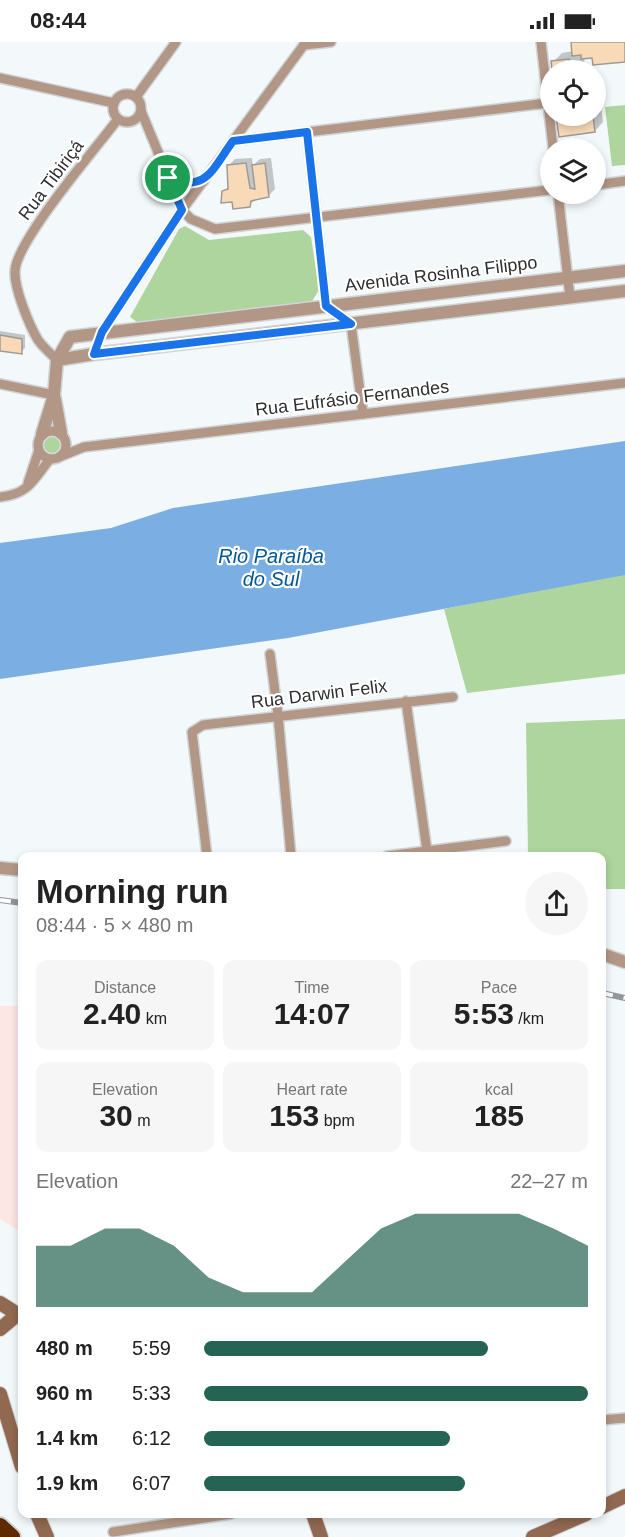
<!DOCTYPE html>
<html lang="en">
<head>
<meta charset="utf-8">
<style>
  body { margin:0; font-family:Arial,sans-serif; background:#f6f6f6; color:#222; height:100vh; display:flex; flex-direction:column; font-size:22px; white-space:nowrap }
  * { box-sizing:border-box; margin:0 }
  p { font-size:20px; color:#767676 }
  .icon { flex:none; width:33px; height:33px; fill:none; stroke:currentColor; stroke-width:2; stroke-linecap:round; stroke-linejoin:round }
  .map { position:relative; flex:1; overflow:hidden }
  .details { position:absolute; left:18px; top:810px; width:588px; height:666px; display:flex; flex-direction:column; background:#fff; border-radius:12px; box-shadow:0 3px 9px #0003 }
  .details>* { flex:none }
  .tools { position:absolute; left:540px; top:18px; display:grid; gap:12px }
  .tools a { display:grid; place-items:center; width:66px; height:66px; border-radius:50%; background:#fff; box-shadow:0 3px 9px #0003; font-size:30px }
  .pin { position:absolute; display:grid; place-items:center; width:51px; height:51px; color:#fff; margin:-26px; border:3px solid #fff; border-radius:50%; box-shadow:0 2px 6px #0007 }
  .round { display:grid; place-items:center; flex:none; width:63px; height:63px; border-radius:32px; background:#f6f6f6 }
  .summary { display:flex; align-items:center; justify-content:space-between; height:102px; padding:0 18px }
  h1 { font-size:33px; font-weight:600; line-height:45px }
  .figures { display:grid; grid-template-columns:repeat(3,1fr); gap:9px; height:102px; padding:6px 18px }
  .figures div { display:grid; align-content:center; border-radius:12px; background:#f6f6f6; text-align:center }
  .figures b { font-size:30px; font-weight:600 }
  .figures small { font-size:16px; font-weight:400 }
  .figures p { font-size:16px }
  .chart { height:168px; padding:12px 18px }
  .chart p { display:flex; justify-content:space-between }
  .chart svg { width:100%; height:108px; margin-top:6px; fill:#256452; opacity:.7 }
  ul { padding:0 18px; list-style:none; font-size:20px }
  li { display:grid; grid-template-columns:96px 72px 1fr; align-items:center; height:45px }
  li i { height:15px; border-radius:8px; background:#256452 }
  .status { display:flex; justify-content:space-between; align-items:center; height:42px; padding:0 30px; background:#fff; direction:ltr }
  .status svg { height:16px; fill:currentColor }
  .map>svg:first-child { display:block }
  .industrial { fill:#fde7e4 }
  .green { fill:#aed59d }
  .water { fill:#7bafe3 }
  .shadow { fill:#0003 }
  .building { fill:#f8dab8; stroke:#9e9a96; stroke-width:1.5 }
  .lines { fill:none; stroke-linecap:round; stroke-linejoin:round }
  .minor-casing { stroke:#d0d4d7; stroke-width:12 }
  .tertiary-casing { stroke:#d0d4d7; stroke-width:15 }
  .secondary-casing { stroke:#d0d4d7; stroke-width:16 }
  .motorway-casing { stroke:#d0d4d7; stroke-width:20 }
  .minor { stroke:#b39786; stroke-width:9 }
  .tertiary { stroke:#b39786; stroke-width:12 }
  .secondary { stroke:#916850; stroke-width:14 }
  .motorway { stroke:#602a00; stroke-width:16 }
  .rail-casing { stroke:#939699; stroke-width:6 }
  .rail { stroke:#fff; stroke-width:4; stroke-dasharray:11; stroke-linecap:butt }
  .route-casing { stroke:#fff; stroke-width:12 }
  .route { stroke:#1a73e8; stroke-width:8 }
  .labels { text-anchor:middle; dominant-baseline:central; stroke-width:4.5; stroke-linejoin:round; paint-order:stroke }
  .street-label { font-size:18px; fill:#2e2f31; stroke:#fff }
  .water-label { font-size:20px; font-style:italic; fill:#025795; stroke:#fff }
</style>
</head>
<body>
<div class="status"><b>08:44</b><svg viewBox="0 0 49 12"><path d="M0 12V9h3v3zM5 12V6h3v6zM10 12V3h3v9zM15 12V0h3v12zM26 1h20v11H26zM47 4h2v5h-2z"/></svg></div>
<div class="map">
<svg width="625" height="1495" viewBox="0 0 625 1495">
  <rect width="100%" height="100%" fill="#f3f8fb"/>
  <polygon class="industrial" points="0,964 22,964 22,1190 0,1177"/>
  <g class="green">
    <polygon points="625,63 625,123 612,124 605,65"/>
    <polygon points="185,184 209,198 303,188 311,195 319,248 311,261 137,280 130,275 179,187"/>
    <circle cx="52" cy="403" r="8"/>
    <polygon points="625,531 625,632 467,651 444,567"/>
    <polygon points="625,677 625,847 602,847 602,814 528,814 526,681"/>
  </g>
  <polygon class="water" points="625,399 625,533 288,596 0,637 0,501 111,486 173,466"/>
  <g class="shadow">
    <polygon points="573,0 625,0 625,18 593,14 584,15 585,28 554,28 553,20 562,11 574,9"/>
    <polygon points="596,40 598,40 603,80 595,89 560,93 558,74 596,74"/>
    <polygon points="252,116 253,123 260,117 271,116 275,147 268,154 256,156 249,164 233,158 224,149 229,144 229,123 235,117"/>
    <polygon points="0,289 25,293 25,306 21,310 0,307"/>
  </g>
  <g class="building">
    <polygon points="571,0 625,0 625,20 593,23 592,16 581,17 581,13 572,14"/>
    <polygon points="569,17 570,22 575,22 576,28 552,28 551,19"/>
    <polygon points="556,74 593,74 595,90 559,95"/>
    <polygon points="246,121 250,146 255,147 252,123 265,121 269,155 251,159 250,165 233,167 232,160 221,161 222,149 228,147 227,123"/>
    <polygon points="0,293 22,297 22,312 0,309"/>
  </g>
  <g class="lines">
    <defs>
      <g id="minor">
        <polyline points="541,0 553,106"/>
        <polyline points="304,3 331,0"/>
        <polyline points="0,36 114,61"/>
        <circle cx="127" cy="66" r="14"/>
        <polyline points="136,55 176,0"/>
        <polyline points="141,69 182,168 191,177 215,187 550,148"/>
        <polyline points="307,90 326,264 351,282 363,372"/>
        <polyline points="233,99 548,61"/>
        <path d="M168,136C182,141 190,142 204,139"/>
        <polyline points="596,143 625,139"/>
        <polyline points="558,152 570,255"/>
        <polyline points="94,312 102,290 182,168 306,0"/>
        <path d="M57,318C51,312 43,305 38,298C29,283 14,246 15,229C16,199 97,105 118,77"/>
        <polyline points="0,342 54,353"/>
        <circle cx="52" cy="403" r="14"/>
        <polyline points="59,415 84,405 625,341"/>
        <polyline points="28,441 39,408"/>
        <path d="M0,455C29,452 33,438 50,417"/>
        <polyline points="270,612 278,673 291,814"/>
        <polyline points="406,659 427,809"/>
        <polyline points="207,814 192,690 203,683 453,655"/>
        <polyline points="387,814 506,799"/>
        <polyline points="602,1378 625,1376"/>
        <polyline points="113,1490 231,1472"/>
      </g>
      <g id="tertiary">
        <polyline points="57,318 94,312 625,249"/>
        <polyline points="55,357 61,391"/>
        <polyline points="42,392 54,353 57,318 70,295 625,229"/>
        <polyline points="0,826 22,828"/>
        <polyline points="602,912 625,920"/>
      </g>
      <g id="secondary">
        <polyline points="0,1261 22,1275"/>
        <polyline points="0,1287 18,1272"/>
        <polyline points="0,1352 22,1425"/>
        <polyline points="602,1465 625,1454"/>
        <polyline points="37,1472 47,1495"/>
        <polyline points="313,1472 321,1495"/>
        <polyline points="533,1495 586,1472"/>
      </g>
      <polyline id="motorway" points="0,1484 12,1495"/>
    </defs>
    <use href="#minor" class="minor-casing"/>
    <use href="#tertiary" class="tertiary-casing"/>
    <use href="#secondary" class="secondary-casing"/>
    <use href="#motorway" class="motorway-casing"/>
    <use href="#minor" class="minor"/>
    <use href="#tertiary" class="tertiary"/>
    <use href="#secondary" class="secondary"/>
    <use href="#motorway" class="motorway"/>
    <defs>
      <g id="rail">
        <polyline points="0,858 22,861"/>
        <polyline points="602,951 625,956"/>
      </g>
    </defs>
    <use href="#rail" class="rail-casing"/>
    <use href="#rail" class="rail"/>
  </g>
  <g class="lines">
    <defs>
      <path id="route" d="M307,90L326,264L351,282L94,312L102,290L182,168L168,136C207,151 212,127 233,99Z"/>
    </defs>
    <use href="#route" class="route-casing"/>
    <use href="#route" class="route"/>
  </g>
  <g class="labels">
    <g class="street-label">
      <text transform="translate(51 138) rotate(-53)">Rua Tibiriçá</text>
      <text transform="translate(441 232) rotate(-7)">Avenida Rosinha Filippo</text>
      <text transform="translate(352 356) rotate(-7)">Rua Eufrásio Fernandes</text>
      <text transform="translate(319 652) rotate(-7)">Rua Darwin Felix</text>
    </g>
    <g class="water-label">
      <text x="271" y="514">Rio Paraíba<tspan x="271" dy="23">do Sul</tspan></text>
    </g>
  </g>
</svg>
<div class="tools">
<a><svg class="icon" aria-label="locate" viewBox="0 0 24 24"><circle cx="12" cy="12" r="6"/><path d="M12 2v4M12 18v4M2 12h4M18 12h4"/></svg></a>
<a><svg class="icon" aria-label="layers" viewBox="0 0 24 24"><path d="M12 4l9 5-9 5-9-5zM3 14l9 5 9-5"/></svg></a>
</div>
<div class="pin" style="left:168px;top:136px;background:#1e9e55"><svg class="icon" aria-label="arrive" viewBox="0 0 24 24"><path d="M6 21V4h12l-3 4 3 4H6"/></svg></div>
<section class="details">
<div class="summary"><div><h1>Morning run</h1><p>08:44 · 5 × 480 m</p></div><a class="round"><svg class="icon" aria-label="share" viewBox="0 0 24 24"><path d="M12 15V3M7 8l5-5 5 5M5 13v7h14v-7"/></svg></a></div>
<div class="figures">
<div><p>Distance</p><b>2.40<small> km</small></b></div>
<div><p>Time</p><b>14:07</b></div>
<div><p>Pace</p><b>5:53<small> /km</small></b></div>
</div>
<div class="figures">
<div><p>Elevation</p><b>30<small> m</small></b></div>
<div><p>Heart rate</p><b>153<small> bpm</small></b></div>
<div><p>kcal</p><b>185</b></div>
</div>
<div class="chart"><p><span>Elevation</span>22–27 m</p>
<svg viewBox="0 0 160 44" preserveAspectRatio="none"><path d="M0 44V19L10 19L20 12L30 12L40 19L50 32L60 38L70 38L80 38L90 25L100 12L110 6L120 6L130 6L140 6L150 12L160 19V44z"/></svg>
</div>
<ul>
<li><b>480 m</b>5:59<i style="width:74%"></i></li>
<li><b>960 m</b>5:33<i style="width:100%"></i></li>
<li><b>1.4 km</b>6:12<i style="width:64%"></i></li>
<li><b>1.9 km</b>6:07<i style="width:68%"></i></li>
</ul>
</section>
</div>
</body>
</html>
